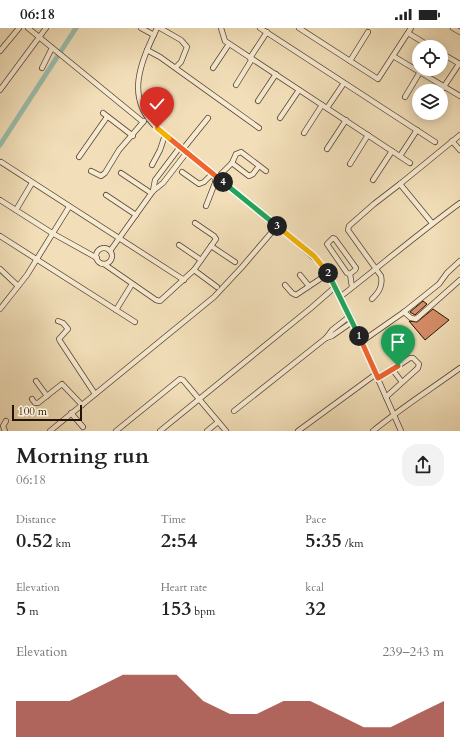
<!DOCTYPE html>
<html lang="en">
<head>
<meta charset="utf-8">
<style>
  body { margin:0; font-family:Cardo,serif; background:#f2f2f2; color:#222; height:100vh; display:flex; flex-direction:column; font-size:15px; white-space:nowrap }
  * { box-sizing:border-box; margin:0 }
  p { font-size:13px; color:#767676 }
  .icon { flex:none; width:22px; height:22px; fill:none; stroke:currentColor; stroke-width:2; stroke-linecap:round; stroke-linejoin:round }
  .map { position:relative; height:403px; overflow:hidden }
  .sheet { display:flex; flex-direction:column; background:#fff; flex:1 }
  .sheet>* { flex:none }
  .controls { position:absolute; left:412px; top:12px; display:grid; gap:8px }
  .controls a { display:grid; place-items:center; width:36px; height:36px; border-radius:50%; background:#fff; box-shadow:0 2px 10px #0003; font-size:20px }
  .scale { position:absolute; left:12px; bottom:10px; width:70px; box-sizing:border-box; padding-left:4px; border:2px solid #251403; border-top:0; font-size:11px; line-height:14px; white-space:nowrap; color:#251403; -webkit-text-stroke:3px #f7ead2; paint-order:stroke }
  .pin { position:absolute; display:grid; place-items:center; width:34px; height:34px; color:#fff; margin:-41px -17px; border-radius:50% 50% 50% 0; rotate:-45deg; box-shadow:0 0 4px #0007 }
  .pin .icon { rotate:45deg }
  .km { position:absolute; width:20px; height:20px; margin:-10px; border-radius:50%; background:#222; color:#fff; font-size:11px; line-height:20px; text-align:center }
  .round { display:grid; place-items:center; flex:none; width:42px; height:42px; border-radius:16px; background:#f2f2f2 }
  .summary { display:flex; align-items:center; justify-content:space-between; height:68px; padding:0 16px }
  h1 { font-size:22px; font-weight:600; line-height:30px }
  .figures { display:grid; grid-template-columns:repeat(3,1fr); gap:6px; height:68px; padding:4px 16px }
  .figures div { display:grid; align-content:center }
  .figures b { font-size:20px; font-weight:600 }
  .figures small { font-size:11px; font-weight:400 }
  .figures p { font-size:11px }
  .chart { height:112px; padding:8px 16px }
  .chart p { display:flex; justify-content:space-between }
  .chart svg { width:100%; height:72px; margin-top:4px; fill:#8f2418; opacity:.7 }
  .status { display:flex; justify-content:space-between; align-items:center; height:28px; padding:0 20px; background:#fff; direction:ltr }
  .status svg { height:11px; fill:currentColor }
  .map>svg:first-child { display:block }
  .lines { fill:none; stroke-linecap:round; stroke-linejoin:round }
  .canal { stroke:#9cbdac; stroke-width:5 }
  .building { fill:#d68e68; stroke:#251403 }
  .minor-casing { stroke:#584730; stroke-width:6 }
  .minor { stroke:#f7ead2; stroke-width:4.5 }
  .split-1-casing { stroke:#fff; stroke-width:8 }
  .split-2-casing { stroke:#fff; stroke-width:8 }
  .split-3-casing { stroke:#fff; stroke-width:8 }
  .split-4-casing { stroke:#fff; stroke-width:8 }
  .split-5-casing { stroke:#fff; stroke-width:8 }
  .split-6-casing { stroke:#fff; stroke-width:8 }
  .split-1 { stroke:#f0652b; stroke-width:5 }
  .split-2 { stroke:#22a559; stroke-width:5 }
  .split-3 { stroke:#f5b400; stroke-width:5 }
  .split-4 { stroke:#22a559; stroke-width:5 }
  .split-5 { stroke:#f0652b; stroke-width:5 }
  .split-6 { stroke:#f5b400; stroke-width:5 }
</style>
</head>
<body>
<div class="status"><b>06:18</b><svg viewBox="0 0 49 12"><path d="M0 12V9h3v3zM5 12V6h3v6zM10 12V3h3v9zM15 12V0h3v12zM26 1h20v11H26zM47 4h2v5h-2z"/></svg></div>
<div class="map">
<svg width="460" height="403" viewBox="0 0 460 403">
  <rect width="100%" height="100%" fill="#f2dfb9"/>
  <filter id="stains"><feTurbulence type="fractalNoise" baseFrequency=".005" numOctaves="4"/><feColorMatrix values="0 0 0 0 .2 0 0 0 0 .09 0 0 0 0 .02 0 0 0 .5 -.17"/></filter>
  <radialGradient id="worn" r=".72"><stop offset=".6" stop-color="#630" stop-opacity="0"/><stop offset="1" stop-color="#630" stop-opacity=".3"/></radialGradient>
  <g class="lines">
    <polyline class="canal" points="0,117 76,0"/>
  </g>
  <g class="building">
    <polygon points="423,273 427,276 415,287 410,284"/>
    <polygon points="433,281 449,292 425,312 409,293 417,294"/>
  </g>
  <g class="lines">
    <defs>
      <g id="minor">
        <polyline points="28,0 143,94"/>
        <polyline points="141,0 154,7"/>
        <path d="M157,0C141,34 124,70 157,100L288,207L320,235L327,243L350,288L401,403"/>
        <polyline points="160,0 181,12 187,19 181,34 176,39"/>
        <polyline points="221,0 225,13 410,135"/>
        <polyline points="260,0 435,114"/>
        <polyline points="299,0 378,51 411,0"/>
        <polyline points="453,0 460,4"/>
        <polyline points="408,5 431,19"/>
        <polyline points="147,22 160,29 259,100"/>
        <polyline points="0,23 19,0"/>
        <polyline points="441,25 460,36"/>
        <polyline points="393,28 460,68"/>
        <polyline points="250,30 267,4"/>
        <polyline points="350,33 368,4"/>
        <polyline points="42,40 52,20"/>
        <polyline points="213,40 229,16"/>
        <polyline points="236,57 252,31"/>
        <polyline points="0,62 46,0"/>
        <polyline points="441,63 459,36"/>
        <polyline points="405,69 420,44"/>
        <polyline points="258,73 276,46"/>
        <polyline points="327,80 344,55"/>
        <polyline points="103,85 133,108"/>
        <polyline points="427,85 428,85"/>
        <polyline points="280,90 299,62"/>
        <polyline points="304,105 322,77"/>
        <polyline points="452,113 460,122"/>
        <polyline points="183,121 208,90"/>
        <polyline points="327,121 346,92"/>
        <polyline points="400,128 417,102"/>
        <polyline points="79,129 107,89"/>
        <polyline points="1,134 184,252"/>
        <polyline points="232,135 236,126 241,124 266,143"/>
        <polyline points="350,136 368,107"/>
        <polyline points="152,137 160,122 165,107"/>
        <polyline points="91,143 101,148 105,145 119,122 144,93"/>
        <polyline points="182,144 199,156 204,154 213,145"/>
        <polyline points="121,145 151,165"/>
        <polyline points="218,149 232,135 249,148 253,146 259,138"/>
        <polyline points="373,152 392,123"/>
        <polyline points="400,156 432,195"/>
        <polyline points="153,163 155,152 180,119"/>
        <polyline points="106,167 136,187"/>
        <polyline points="0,172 52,205 97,230"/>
        <polyline points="206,178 215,155 216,148"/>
        <polyline points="16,182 32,155"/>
        <polyline points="0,208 135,294"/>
        <polyline points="179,217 201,232"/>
        <polyline points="211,218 235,234"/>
        <circle cx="104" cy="228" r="8"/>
        <polyline points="110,223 153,163 163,155 187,124"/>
        <polyline points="104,236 156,272 160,273 194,242 216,211 214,208 195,195"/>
        <polyline points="0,241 18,258"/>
        <polyline points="194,242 217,259"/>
        <polyline points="350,246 355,242 356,240 335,211 333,210 327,216 347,245 350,246 352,259"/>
        <polyline points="300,247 309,258"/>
        <polyline points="285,257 292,265 296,267 320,251 327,243"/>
        <path d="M340,269C380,238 419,205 460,175"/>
        <path d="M372,271C379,264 383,258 381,248L348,202L349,198L374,176L400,156L460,107"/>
        <polyline points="0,281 27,247 69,179"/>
        <polyline points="116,282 132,256"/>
        <polyline points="404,284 411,290 416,291 460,252"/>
        <polyline points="58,293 63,295 68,301 59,311 60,313 95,366"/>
        <polyline points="326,310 332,308 352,294"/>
        <polyline points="361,314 404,284 439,256 447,245 460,233"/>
        <polyline points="392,341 402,354"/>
        <polyline points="378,350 398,338 410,330 413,330 419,336 418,340 386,369"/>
        <polyline points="36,353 47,368"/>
        <polyline points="32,371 35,375 38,375 62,356 82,377"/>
        <polyline points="234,383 326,310 332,302 350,288"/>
        <polyline points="71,385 83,399"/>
        <polyline points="5,403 3,398 6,393"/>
        <polyline points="50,403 214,269 242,239 277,198"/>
        <polyline points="116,403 180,351 183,352 226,403"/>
        <polyline points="160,403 311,280 335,259"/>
        <polyline points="207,403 218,394"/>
        <polyline points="298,403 376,346"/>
        <path d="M373,403C401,380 431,361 460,340"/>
      </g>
    </defs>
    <use href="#minor" class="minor-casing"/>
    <use href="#minor" class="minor"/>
  </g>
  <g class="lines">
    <defs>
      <polyline id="split-1" points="359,308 378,350 398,338"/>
      <polyline id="split-2" points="328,245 359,308"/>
      <polyline id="split-3" points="277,198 314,228 328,245"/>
      <polyline id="split-4" points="223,154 277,198"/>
      <polyline id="split-5" points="169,110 223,154"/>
      <polyline id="split-6" points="157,100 169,110"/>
    </defs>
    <use href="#split-1" class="split-1-casing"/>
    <use href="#split-2" class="split-2-casing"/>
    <use href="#split-3" class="split-3-casing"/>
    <use href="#split-4" class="split-4-casing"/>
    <use href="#split-5" class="split-5-casing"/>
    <use href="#split-6" class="split-6-casing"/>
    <use href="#split-1" class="split-1"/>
    <use href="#split-2" class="split-2"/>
    <use href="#split-3" class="split-3"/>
    <use href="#split-4" class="split-4"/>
    <use href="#split-5" class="split-5"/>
    <use href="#split-6" class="split-6"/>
  </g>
  <rect width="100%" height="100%" filter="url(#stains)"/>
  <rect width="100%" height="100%" fill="url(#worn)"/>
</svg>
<div class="controls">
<a><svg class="icon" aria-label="locate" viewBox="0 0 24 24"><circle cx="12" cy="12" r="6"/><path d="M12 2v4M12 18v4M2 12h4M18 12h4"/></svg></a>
<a><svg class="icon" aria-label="layers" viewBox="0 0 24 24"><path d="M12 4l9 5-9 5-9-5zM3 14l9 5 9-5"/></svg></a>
</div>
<div class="scale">100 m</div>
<div class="pin" style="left:398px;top:338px;background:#1e9e55"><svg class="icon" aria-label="arrive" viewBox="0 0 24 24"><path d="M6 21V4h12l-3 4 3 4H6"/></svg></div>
<div class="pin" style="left:157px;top:100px;background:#d93025"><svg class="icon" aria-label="check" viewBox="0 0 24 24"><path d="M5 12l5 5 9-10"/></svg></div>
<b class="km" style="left:359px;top:308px">1</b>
<b class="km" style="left:328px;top:245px">2</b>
<b class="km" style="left:277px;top:198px">3</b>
<b class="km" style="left:223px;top:154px">4</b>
</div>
<section class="sheet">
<div class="summary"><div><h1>Morning run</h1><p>06:18</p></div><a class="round"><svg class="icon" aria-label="share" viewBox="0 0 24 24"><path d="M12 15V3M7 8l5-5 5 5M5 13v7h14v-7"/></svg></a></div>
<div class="figures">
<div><p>Distance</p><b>0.52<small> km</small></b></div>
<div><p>Time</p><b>2:54</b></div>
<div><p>Pace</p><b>5:35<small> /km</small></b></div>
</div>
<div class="figures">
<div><p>Elevation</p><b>5<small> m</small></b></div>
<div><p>Heart rate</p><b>153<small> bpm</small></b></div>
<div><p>kcal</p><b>32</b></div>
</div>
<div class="chart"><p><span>Elevation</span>239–243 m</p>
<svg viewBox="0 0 160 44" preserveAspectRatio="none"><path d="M0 44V22L10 22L20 22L30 14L40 6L50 6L60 6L70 22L80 30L90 30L100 22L110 22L120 30L130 38L140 38L150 30L160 22V44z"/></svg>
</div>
</section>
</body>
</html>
